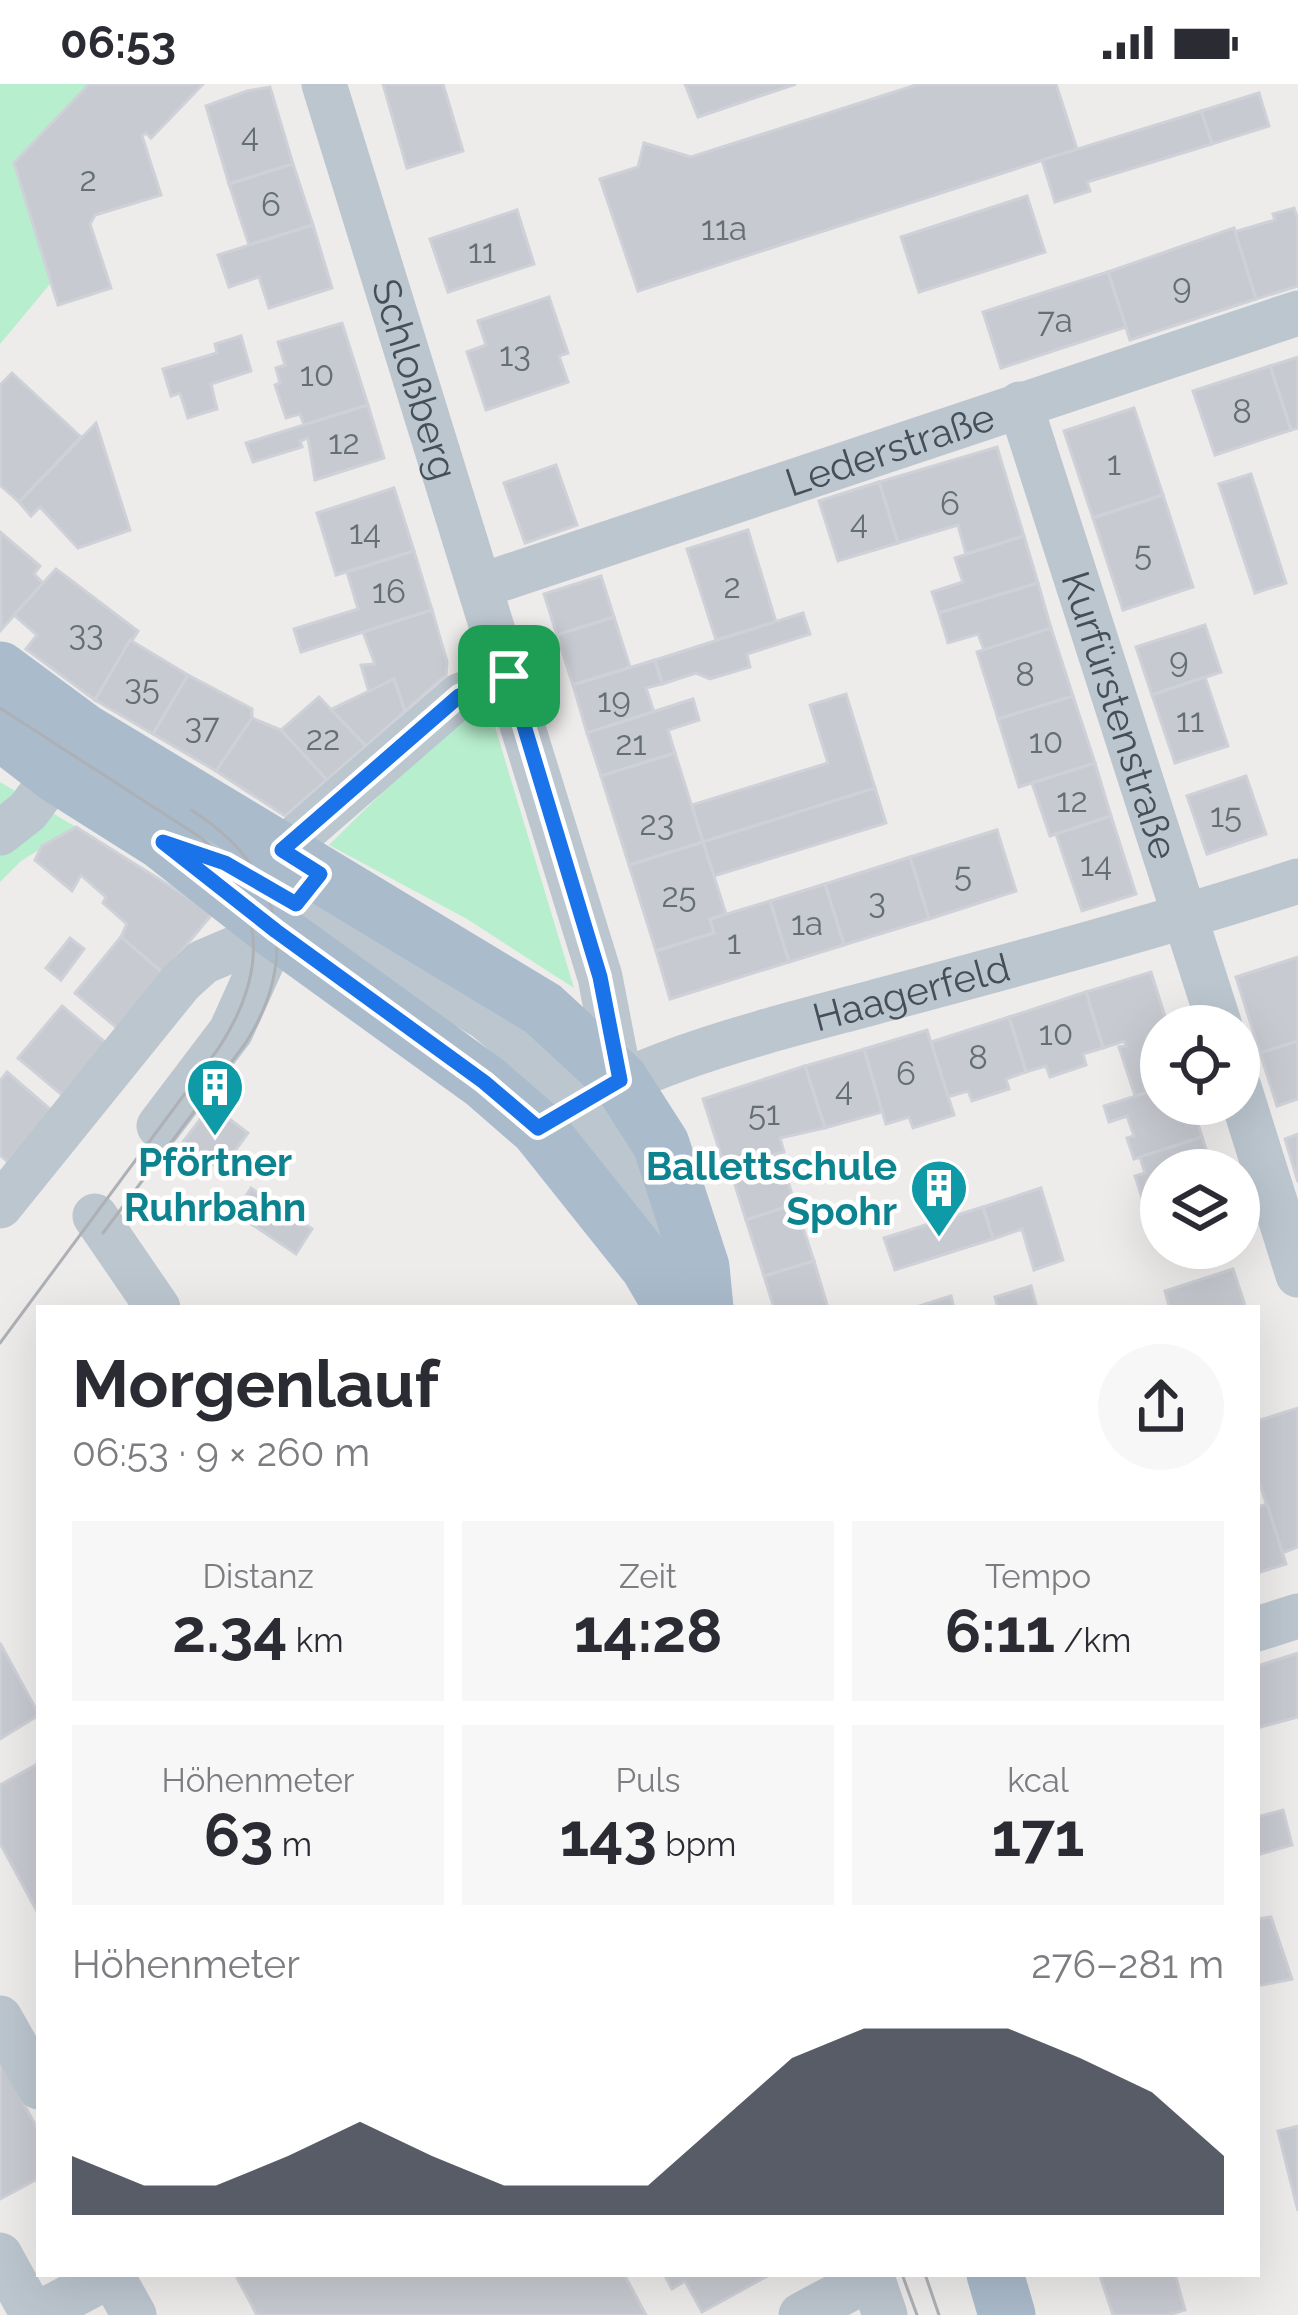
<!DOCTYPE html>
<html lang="de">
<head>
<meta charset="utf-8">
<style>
  body { margin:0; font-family:Raleway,sans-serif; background:#f7f7f7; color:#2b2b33; height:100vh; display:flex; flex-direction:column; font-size:45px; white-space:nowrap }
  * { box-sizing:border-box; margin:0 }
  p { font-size:39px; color:#7c7c81 }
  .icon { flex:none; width:66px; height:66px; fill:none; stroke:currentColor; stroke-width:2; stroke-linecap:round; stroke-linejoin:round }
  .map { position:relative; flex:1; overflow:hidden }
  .panel { position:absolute; left:36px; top:1221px; width:1224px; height:972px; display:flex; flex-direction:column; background:#fff; border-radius:0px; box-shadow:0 12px 48px #0002 }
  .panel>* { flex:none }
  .tools { position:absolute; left:1140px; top:921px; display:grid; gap:24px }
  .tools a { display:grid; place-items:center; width:120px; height:120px; border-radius:50%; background:#fff; box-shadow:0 12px 48px #0002; font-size:60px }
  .pin { position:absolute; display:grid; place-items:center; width:102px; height:102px; color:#fff; margin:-51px; border-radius:24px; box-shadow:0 6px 18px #0006 }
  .round { display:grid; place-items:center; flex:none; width:126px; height:126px; border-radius:63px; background:#f7f7f7 }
  .overview { display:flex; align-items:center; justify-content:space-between; height:204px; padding:0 36px }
  h1 { font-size:66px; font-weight:700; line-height:90px }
  .figures { display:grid; grid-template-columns:repeat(3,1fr); gap:18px; height:204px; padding:12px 36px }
  .figures div { display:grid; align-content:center; border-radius:0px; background:#f7f7f7; text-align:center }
  .figures b { font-size:60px; font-weight:700 }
  .figures small { font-size:33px; font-weight:400 }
  .figures p { font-size:33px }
  .chart { height:336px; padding:24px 36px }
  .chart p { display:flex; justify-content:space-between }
  .chart svg { width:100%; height:216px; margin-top:12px; fill:#111827; opacity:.7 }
  .status { display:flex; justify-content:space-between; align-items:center; height:84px; padding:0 60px; background:#fff; direction:ltr }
  .status svg { height:33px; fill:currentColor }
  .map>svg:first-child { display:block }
  .green { fill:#b7eecd }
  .building { fill:#c8cad1; stroke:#cfd1d8; stroke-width:3 }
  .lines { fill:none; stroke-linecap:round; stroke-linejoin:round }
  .minor { stroke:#bcc6cf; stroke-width:45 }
  .major { stroke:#abc; stroke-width:57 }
  .tram { stroke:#adb1b6; stroke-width:3 }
  .route-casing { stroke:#fff; stroke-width:24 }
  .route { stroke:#1a73e8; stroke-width:15 }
  .labels { text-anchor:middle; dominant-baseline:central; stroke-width:9; stroke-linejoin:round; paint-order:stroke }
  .number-label { font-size:33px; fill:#656e77 }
  .street-label { font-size:39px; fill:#444f59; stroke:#fff }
  .culture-label { font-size:39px; font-weight:bold; fill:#0d838f; stroke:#fff }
</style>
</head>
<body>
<div class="status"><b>06:53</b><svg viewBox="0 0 49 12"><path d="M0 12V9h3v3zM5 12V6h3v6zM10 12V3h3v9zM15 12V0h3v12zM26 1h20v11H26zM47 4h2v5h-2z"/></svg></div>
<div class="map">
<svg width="1298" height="2231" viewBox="0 0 1298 2231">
  <rect width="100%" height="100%" fill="#eeebeb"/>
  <g class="green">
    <polygon points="0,0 89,0 15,79 50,200 0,260"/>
    <polygon points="463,629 492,633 574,904 467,835 329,761"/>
    <polygon points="0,698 76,743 21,777 0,798"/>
  </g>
  <g class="building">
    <polygon points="89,0 203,0 151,54 146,49 142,52 161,111 95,131 90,140 111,204 58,221 14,79"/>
    <polygon points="383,0 443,0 463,67 407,84"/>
    <polygon points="685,0 796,0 698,33"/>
    <polygon points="919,0 1056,0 1077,65 638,207 600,95 638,83 644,59 691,73"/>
    <polygon points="270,3 293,80 229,100 206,22 247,7"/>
    <polygon points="1259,9 1269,42 1212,60 1201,27"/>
    <polygon points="1201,27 1212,60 1087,98 1090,107 1055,118 1042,76"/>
    <polygon points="293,80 313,141 249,161 229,100"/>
    <polygon points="1027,112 1045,168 919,208 901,153"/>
    <polygon points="1294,124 1298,136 1298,202 1256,215 1234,148 1275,136 1273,130"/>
    <polygon points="517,126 534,180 448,208 430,155"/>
    <polygon points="313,141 332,204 269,224 259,193 229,203 218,171"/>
    <polygon points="1234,144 1256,215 1130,256 1108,188"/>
    <polygon points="1108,188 1126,243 1001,284 983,228"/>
    <polygon points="549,213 568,269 559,272 568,298 486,326 467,268 486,261 478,237"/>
    <polygon points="342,239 368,321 304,341 300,330 286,334 275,301 280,299 276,284 285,281 278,258"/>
    <polygon points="241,252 251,287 211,300 217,325 188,334 180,309 171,312 163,285 217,269 215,260"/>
    <polygon points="1298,273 1298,344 1291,346 1270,282"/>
    <polygon points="1270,282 1291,346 1215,371 1193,307"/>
    <polygon points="12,289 81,353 19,418 0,401 0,301"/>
    <polygon points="368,321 384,374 315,396 308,354 300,357 302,363 253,378 246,359"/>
    <polygon points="1134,324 1163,411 1093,434 1064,347"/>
    <polygon points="96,339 130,446 78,464 40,423 31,432 19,418"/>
    <polygon points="997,363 1024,452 966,470 958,441 898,459 879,398"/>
    <polygon points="556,381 577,441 525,459 504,399"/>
    <polygon points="1251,390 1286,499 1255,509 1219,400"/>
    <polygon points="879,398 898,459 838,477 819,417"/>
    <polygon points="394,404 414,467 336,491 317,429"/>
    <polygon points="1163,411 1193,503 1123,526 1093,434"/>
    <polygon points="748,446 776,538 716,556 687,465"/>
    <polygon points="0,448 40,482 34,490 43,499 1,546"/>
    <polygon points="1024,452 1038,499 939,529 932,508 963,498 955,474"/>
    <polygon points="414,467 432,526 301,568 294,545 358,525 347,488"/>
    <polygon points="56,485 138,547 95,616 26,565 37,551 14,531"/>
    <polygon points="601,492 614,533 557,551 544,510"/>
    <polygon points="1038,499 1051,544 984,566 978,550 948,559 939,529"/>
    <polygon points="432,526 447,578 446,591 405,627 394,595 369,608 361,581 375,580 363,548"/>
    <polygon points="803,529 810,550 747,570 750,583 710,595 696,589 662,600 655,576"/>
    <polygon points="614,533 630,583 573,601 557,551"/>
    <polygon points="1205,541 1221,588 1152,611 1136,563"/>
    <polygon points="1051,544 1073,612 998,635 977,568"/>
    <polygon points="130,556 188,591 153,650 95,616"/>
    <polygon points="655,576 662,600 646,604 654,628 587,649 573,601"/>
    <polygon points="188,591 252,625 252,634 216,687 153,650"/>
    <polygon points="1205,593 1228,662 1175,679 1152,611"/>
    <polygon points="394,595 405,627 366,662 330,626"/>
    <polygon points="846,610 875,704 703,758 692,721 828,679 810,621"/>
    <polygon points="1073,612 1095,679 1019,703 998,635"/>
    <polygon points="319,613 366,662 327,696 281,646"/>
    <polygon points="693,615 699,636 668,646 675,669 601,692 587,649"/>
    <polygon points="252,634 281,646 327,696 285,732 216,687"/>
    <polygon points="675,669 703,758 629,781 601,692"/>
    <polygon points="1095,679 1111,732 1050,752 1032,699"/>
    <polygon points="1246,692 1266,750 1207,770 1187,712"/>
    <polygon points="875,704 886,739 714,792 703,758"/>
    <polygon points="1111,732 1136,810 1082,827 1056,750"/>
    <polygon points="76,743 213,829 163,889 121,853 127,840 103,819 106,813 81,791 72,807 35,776 42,762"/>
    <polygon points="997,746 1016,807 929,835 910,773"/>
    <polygon points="703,758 726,830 710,835 714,849 656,867 629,781"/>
    <polygon points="910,773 929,835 844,861 825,800"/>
    <polygon points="825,800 844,861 789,878 770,817"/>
    <polygon points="770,817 789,878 670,915 656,867 714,849 710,835"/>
    <polygon points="121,853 163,889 117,944 75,909"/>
    <polygon points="70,854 84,865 61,896 46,884"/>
    <polygon points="1298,873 1298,957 1260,969 1236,893"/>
    <polygon points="1151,888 1168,942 1161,942 1161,1004 1135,1012 1119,963 1126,962 1124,957 1103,964 1086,908"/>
    <polygon points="1086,908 1103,964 1083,970 1086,981 1050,993 1046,982 1026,988 1009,933"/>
    <polygon points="62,922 106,959 62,1011 18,974"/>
    <polygon points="1009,933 1026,988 1006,995 1009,1005 972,1017 968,1007 948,1013 931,958"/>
    <polygon points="927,946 954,1031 913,1044 909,1033 886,1040 864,965"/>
    <polygon points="1298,957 1298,1015 1277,1022 1260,969"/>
    <polygon points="864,965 882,1028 825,1044 805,982"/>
    <polygon points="805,982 825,1044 780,1054 784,1068 726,1087 703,1015"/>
    <polygon points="7,988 51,1026 8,1078 0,1071 0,997"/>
    <polygon points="1161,1004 1161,1020 1192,1020 1202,1053 1134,1075 1127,1054 1134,1052 1127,1032 1109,1038 1104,1022"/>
    <polygon points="211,1021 248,1049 221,1086 183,1058"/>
    <polygon points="1298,1050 1298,1098 1285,1055"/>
    <polygon points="1202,1053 1213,1086 1161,1086 1161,1146 1153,1148 1135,1092 1145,1089 1140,1073"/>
    <polygon points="779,1069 795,1120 746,1136 730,1085"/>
    <polygon points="251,1104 312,1145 296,1170 235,1129"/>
    <polygon points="1041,1104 1063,1176 1034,1186 1022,1145 993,1155 983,1123"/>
    <polygon points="795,1120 814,1177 764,1192 746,1136"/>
    <polygon points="983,1123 993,1155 895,1186 884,1154"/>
    <polygon points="814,1177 828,1224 774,1224 764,1192"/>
    <polygon points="1233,1185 1246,1224 1162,1224 1169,1222 1165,1207"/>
    <polygon points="1031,1202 1037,1224 998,1224 995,1213"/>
    <polygon points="951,1212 954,1224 913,1224"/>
    <polygon points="1298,1324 1298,1463 1282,1469 1257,1391 1257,1337"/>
    <polygon points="1267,1420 1286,1480 1257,1489 1257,1423"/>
    <polygon points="0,1559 39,1631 0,1655"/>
    <polygon points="1298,1569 1298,1633 1257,1644 1257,1582"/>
    <polygon points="39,1679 39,1831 0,1759 0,1701"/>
    <polygon points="1283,1726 1292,1761 1257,1771 1257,1733"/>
    <polygon points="1271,1833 1292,1895 1257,1902 1257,1835"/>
    <polygon points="0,1976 39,2048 39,2094 0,2115"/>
    <polygon points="1298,2042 1298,2127 1278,2047"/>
    <polygon points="235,2190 624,2190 646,2231 257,2231"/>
    <polygon points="664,2190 771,2190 702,2228 685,2197 672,2205"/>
    <polygon points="1106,2190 1175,2190 1185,2226 1168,2231 1113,2231 1100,2192"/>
  </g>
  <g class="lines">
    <g class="minor">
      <path id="s1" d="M324,0L600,893L620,996"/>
      <path id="s2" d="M1020,320L1220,942"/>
      <path id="s3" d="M480,502L1298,229"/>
      <polyline points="0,749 28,727 73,666"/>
      <polyline points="282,766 459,612 509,592"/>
      <polyline points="205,773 262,799 486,934 582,1015 621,1074 666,1161 682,1205"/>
      <polyline points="1239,1003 1298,1191"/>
      <polyline points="159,1042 231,947 276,847 285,835"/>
      <path id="s4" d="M538,1044C644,974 765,948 886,915C1024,878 1162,841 1298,797"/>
      <polyline points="0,1122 181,898 203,878 276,847"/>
      <polyline points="95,1132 158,1224"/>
      <polyline points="1257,1545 1298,1532"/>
      <polyline points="0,1934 39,2003"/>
      <polyline points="0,2171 33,2231"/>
      <polyline points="111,2190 134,2231"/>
      <polyline points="871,2190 885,2231"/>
      <polyline points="36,2231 111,2191"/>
      <polyline points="801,2231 872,2193"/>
    </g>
    <g class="major">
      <polyline points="0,586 84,648 543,925 620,996 661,1060 701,1183 705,1224"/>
      <polyline points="0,647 57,691 163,758 276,847 485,998 538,1044 649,1183 673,1224"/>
      <polyline points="995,2190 1007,2231"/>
    </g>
    <g class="tram">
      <path d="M0,624L203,755C267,822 268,889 218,965L0,1259"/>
      <path d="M103,1149L245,960C302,871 281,782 191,726"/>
      <polyline points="902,2190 917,2231"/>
      <polyline points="925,2190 939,2231"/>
    </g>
  </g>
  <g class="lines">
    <defs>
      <polygon id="route" points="509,592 600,893 620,996 538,1044 484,998 276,847 163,758 225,779 296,820 320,790 282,766 459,612"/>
    </defs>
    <use href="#route" class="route-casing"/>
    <use href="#route" class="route"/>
  </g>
  <defs>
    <symbol id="building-pin" viewBox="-11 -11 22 30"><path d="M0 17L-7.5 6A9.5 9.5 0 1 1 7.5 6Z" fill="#0f9aa8" stroke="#fff"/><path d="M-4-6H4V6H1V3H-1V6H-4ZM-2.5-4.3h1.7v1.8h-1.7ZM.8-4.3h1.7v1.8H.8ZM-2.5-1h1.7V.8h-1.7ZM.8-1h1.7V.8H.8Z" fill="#fff"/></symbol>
  </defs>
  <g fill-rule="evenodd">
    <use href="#building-pin" x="182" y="970" width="66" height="90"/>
    <use href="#building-pin" x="906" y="1071" width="66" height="90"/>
  </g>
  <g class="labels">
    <g class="number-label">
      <text x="250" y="51">4</text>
      <text x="88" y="95">2</text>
      <text x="271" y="120">6</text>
      <text x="724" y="144">11a</text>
      <text x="482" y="167">11</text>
      <text x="1182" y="202">9</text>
      <text x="1055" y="236">7a</text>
      <text x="515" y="270">13</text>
      <text x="317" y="290">10</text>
      <text x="1242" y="327">8</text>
      <text x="344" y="358">12</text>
      <text x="1114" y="379">1</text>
      <text x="950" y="419">6</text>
      <text x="859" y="438">4</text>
      <text x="365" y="448">14</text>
      <text x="1143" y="469">5</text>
      <text x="732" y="502">2</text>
      <text x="389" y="507">16</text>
      <text x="86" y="549">33</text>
      <text x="1179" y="576">9</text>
      <text x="1025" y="590">8</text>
      <text x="142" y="603">35</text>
      <text x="614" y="616">19</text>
      <text x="1190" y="636">11</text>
      <text x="202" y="642">37</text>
      <text x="323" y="654">22</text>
      <text x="1046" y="657">10</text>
      <text x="631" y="659">21</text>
      <text x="1072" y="716">12</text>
      <text x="1226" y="731">15</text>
      <text x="657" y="739">23</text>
      <text x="1096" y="780">14</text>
      <text x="963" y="790">5</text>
      <text x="679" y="811">25</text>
      <text x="877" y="817">3</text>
      <text x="807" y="839">1a</text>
      <text x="734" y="858">1</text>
      <text x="1056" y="949">10</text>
      <text x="978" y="973">8</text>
      <text x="906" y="989">6</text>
      <text x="844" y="1005">4</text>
      <text x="764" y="1029">51</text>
    </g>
    <g class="street-label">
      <text stroke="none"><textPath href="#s1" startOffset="309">Schloßberg</textPath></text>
      <text stroke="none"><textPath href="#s3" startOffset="432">Lederstraße</textPath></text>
      <text stroke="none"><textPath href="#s2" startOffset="327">Kurfürstenstraße</textPath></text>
      <text stroke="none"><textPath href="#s4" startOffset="399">Haagerfeld</textPath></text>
    </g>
    <g class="culture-label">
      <text x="215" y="1078">Pförtner<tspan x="215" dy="45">Ruhrbahn</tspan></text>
      <text x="897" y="1082" text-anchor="end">Ballettschule<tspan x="897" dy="45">Spohr</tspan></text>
    </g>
  </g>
</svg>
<div class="tools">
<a><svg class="icon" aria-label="locate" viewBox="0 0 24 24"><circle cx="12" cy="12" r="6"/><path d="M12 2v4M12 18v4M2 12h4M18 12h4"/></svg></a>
<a><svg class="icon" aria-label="layers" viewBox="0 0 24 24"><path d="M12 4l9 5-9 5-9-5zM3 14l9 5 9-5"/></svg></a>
</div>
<div class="pin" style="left:509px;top:592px;background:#1e9e55"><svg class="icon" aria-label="arrive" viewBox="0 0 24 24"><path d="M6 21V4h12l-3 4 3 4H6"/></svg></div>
<section class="panel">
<div class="overview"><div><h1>Morgenlauf</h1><p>06:53 · 9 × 260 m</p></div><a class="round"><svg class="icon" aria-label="share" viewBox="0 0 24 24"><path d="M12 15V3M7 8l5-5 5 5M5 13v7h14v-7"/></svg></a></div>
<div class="figures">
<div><p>Distanz</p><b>2.34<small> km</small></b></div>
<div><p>Zeit</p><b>14:28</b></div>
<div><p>Tempo</p><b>6:11<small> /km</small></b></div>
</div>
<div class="figures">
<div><p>Höhenmeter</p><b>63<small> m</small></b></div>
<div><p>Puls</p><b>143<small> bpm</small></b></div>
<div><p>kcal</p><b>171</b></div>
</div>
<div class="chart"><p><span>Höhenmeter</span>276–281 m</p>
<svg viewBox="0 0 160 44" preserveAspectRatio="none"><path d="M0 44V32L10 38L20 38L30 32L40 25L50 32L60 38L70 38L80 38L90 25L100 12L110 6L120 6L130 6L140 12L150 19L160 32V44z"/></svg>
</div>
</section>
</div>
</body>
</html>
